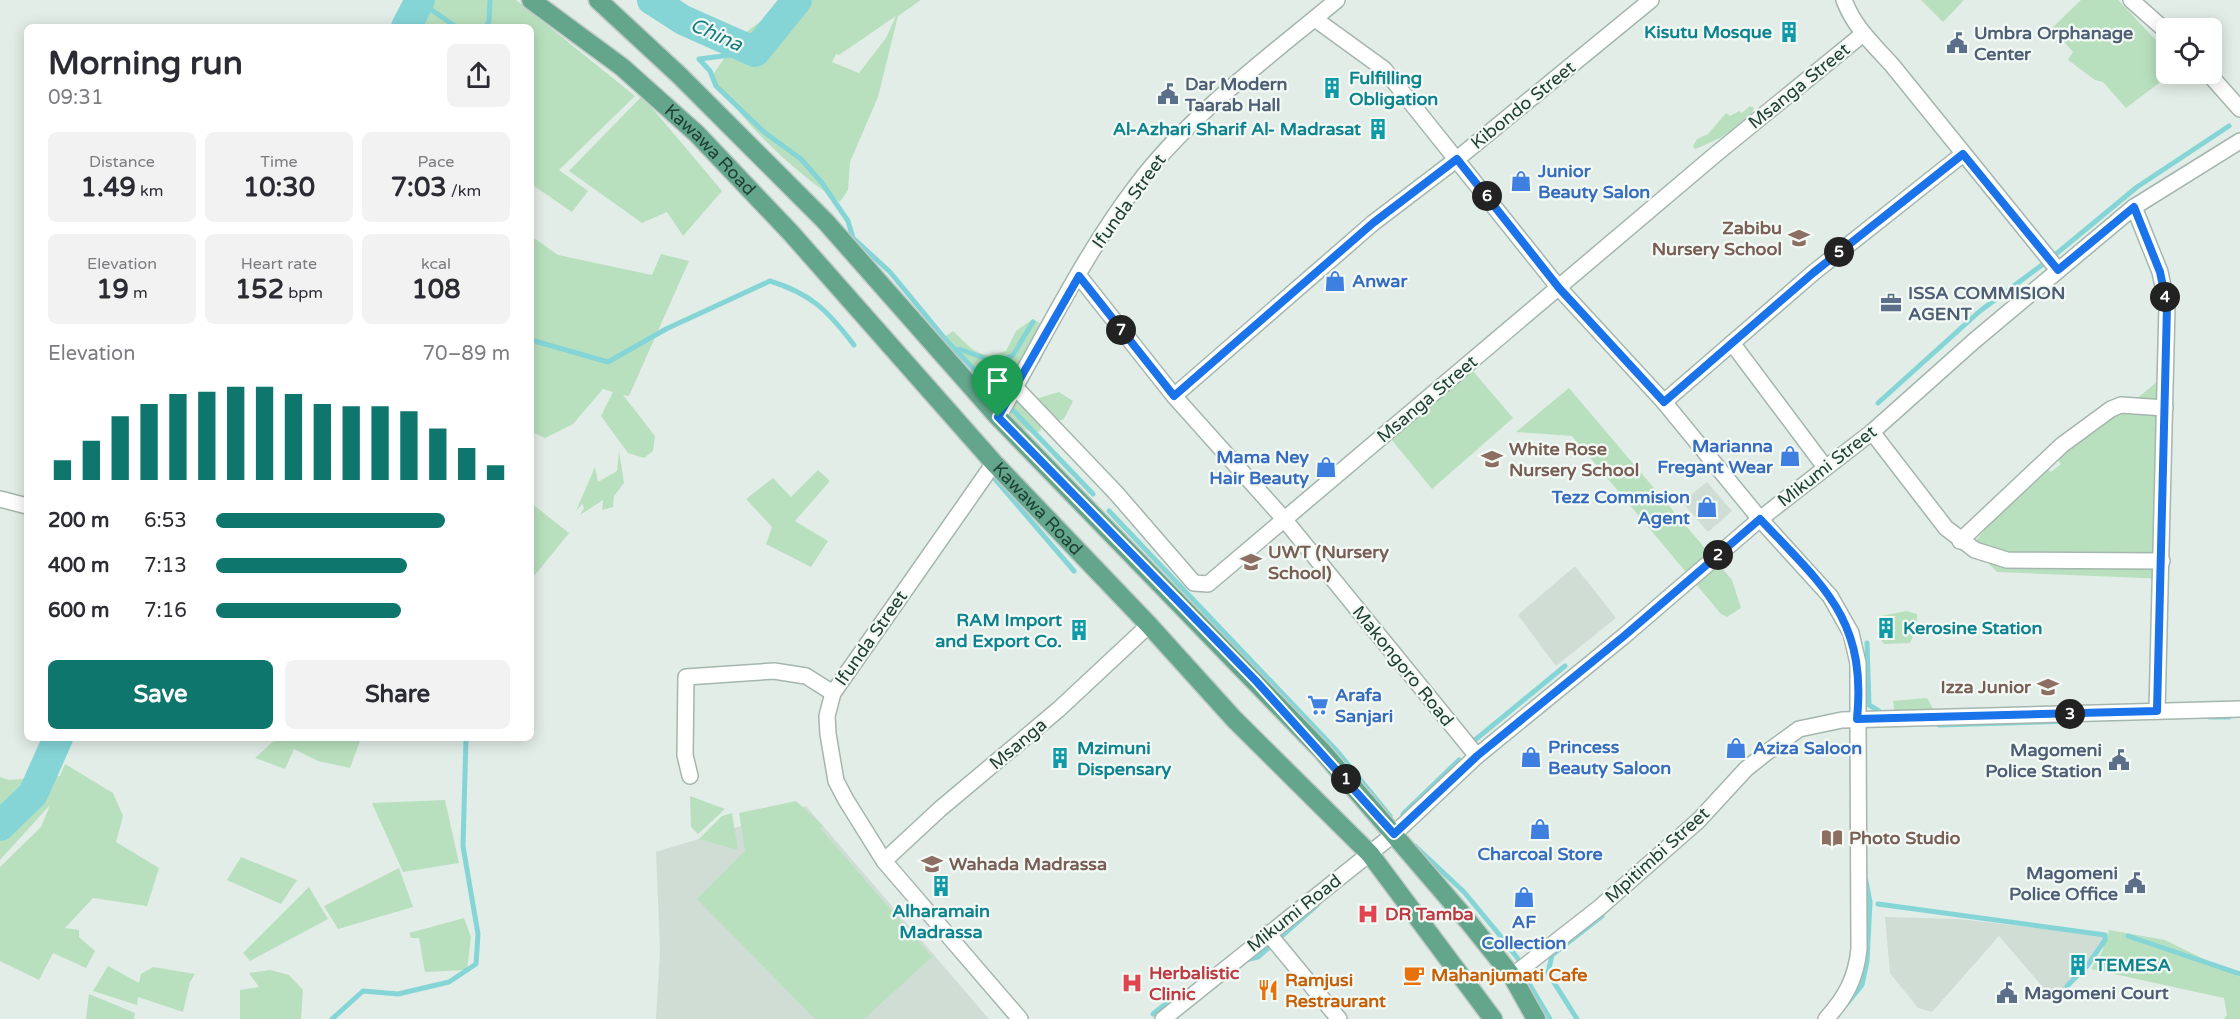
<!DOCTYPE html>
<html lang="en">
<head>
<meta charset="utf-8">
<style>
  body { margin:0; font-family:"Varela Round",sans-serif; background:#f2f2f3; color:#2b2b33; height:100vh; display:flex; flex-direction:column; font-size:22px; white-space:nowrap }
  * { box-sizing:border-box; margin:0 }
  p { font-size:20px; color:#7c7c81 }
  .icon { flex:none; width:33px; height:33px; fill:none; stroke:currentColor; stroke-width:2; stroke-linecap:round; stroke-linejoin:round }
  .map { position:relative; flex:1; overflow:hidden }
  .panel { position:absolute; left:24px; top:24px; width:510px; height:717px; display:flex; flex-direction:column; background:#fff; border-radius:9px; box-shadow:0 3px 15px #0003 }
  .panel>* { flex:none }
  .controls { position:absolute; left:2156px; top:18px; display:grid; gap:12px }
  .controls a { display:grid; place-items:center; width:66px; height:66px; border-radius:9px; background:#fff; box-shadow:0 3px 15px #0003; font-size:30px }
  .pin { position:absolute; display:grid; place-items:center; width:51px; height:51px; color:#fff; margin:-62px -26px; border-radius:50% 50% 50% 0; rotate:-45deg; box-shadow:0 0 6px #0007 }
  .pin .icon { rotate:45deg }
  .km { position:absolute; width:30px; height:30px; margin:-15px; border-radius:50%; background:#222; color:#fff; font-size:16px; line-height:30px; text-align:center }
  .round { display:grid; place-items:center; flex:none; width:63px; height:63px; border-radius:9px; background:#f2f2f3 }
  .head { display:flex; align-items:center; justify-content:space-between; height:102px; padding:0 24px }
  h1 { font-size:33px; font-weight:800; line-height:45px }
  .metrics { display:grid; grid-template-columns:repeat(3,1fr); gap:9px; height:102px; padding:6px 24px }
  .metrics div { display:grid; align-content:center; border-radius:9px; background:#f2f2f3; text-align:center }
  .metrics b { font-size:26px; font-weight:800 }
  .metrics small { font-size:16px; font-weight:400 }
  .metrics p { font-size:16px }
  .chart { height:168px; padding:12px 24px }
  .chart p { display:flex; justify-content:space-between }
  .chart svg { width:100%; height:108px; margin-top:6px; stroke:#0f766e; stroke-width:6 }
  .button { display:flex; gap:12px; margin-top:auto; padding:12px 24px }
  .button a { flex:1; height:69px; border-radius:9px; background:#0f766e; color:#fff; font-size:24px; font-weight:800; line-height:69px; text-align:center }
  .button a+a { background:#f2f2f3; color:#2b2b33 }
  ul { padding:0 24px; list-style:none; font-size:20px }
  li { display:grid; grid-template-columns:96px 72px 1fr; align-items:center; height:45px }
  li i { height:15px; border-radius:8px; background:#0f766e }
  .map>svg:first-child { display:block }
  .built { fill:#d0ddd5 }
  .green { fill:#b9e0be; fill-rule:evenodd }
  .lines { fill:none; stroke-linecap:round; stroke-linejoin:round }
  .stream { stroke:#85d5d7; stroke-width:5 }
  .river { stroke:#85d5d7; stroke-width:30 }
  .minor-casing { stroke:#a4b6ad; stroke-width:18 }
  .primary-casing { stroke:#c1cac6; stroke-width:21 }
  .minor { stroke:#fff; stroke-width:15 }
  .primary { stroke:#63a68c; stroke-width:18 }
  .route-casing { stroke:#fff; stroke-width:12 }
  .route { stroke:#1a73e8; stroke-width:8 }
  .labels { text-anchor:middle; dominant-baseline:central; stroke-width:4.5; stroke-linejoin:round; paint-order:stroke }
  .culture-label { font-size:18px; font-weight:bold; fill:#0d838f; stroke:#f3f9f5; text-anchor:start }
  .service-label { font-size:18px; font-weight:bold; fill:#4e5e75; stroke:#f3f9f5; text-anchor:start }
  .street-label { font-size:18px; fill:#204033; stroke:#f3f9f5 }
  .shop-label { font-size:18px; font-weight:bold; fill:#366cbe; stroke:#f3f9f5; text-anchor:start }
  .education-label { font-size:18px; font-weight:bold; fill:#785e54; stroke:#f3f9f5; text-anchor:start }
  .health-label { font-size:18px; font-weight:bold; fill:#be3a42; stroke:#f3f9f5; text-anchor:start }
  .food-label { font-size:18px; font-weight:bold; fill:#c56008; stroke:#f3f9f5; text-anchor:start }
  .water-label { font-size:20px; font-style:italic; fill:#157d81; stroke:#f3f9f5 }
</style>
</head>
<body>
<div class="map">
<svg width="2240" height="1019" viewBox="0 0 2240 1019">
  <rect width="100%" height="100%" fill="#e2ede7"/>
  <g class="built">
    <polygon points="1707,482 1732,511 1708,532 1682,502"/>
    <polygon points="1575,566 1616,618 1556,666 1518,615"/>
    <polygon points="806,806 989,1019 656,1019 660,951 656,852"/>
    <polygon points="1885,917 1959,919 2104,936 2104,942 2080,977 2053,999 1999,936 1932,1012 1918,1008 1890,973"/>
  </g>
  <g class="green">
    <polygon points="423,0 516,0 635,96 559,170 588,191 572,212 531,184 531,27 410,27"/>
    <path d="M795,0H921L898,16L878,97L850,162L848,190L840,202C790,169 746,126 712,76C735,44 748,19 790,12ZM896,16L886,38L859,73L832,62L836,54L839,55Z"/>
    <polygon points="1921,0 1964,0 1943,22"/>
    <polygon points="2081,0 2118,0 2166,51 2166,74 2171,74 2126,108 2103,82 2095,80 2068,60 2073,52 2052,28"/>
    <polygon points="642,96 722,191 683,236 667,212 642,223 569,171"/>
    <path d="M1750,106L1754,108L1748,122H1741C1728,136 1712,142 1695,149L1693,146L1697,139L1708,134L1726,113L1730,116L1739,111L1742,113Z"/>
    <polygon points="531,236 558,255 652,275 661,254 689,261 629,396 623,395 655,436 653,451 644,458 628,453 601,416 613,392 603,389 573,424 545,438 531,432"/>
    <path d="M1033,319L1053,331L1040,362L1019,378L1032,400L1059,392L1073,401L1064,419L1046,426L1039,419L1041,431L1033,433L1017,425L975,378L967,361L945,347L946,336L953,331C973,349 978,361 1006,351L1016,331Z"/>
    <polygon points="2173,368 2167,579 1997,572 1971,546 1984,531 1983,528 2046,468 2051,472 2061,464 2057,458 2079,437 2126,408"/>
    <polygon points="1472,370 1513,418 1432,489 1391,439"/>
    <polygon points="1569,388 1732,580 1741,608 1727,617 1721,614 1572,436 1516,432"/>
    <polygon points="619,451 624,483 614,496 613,507 602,510 603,500 580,515 584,508 582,504 576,511 595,467 598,482 617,471"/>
    <polygon points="818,470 830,481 795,521 828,541 811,567 766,544 772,527 746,499 773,478 791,497"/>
    <polygon points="531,503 569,533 535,575 531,573"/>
    <polygon points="1906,611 1917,614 1917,628 1910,643 1884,644 1878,636 1881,616"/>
    <polygon points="1927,698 1936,714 1895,716 1893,701"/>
    <polygon points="277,738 361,738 350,768 318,761 294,749 285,769 255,758"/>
    <polygon points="65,764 113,793 123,816 116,842 159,868 147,906 93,898 65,928 79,930 79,937 95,951 86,968 53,953 39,980 0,961 0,867 41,827 50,805 0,860 0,777 9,780 60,776"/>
    <polygon points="690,796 725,809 698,834 691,827"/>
    <polygon points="445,800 459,863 403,872 372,803"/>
    <polygon points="796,801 823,826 820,828 932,957 864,1019 815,1019 697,899 745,851 739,813"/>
    <polygon points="732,813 738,850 699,839 722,816"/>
    <polygon points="241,857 297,880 281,904 227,880"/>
    <polygon points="399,868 413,907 338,929 324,906"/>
    <polygon points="309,887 328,919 250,961 243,953"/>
    <polygon points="464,918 471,937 467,970 425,972 419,938 411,938 409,933"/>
    <polygon points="2109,930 2165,940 2240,977 2240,1019 2224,1019 2227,1015 2224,998 2091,969 2102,952"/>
    <polygon points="108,966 139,983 141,974 153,967 195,974 190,982 183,1012 138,997 137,1005 93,991"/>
    <polygon points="270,970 289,975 303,990 301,1019 240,1019 240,990 259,987 249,973"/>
    <polygon points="89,994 135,1013 134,1019 86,1019"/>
  </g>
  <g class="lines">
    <g class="stream">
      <polyline points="419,1 456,27"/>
      <polyline points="485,27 489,22 490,0"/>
      <polyline points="755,52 699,59 710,71 716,86 764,132 801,159 822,183 848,221 853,238 890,272 946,340 1093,494"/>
      <path d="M531,340L608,362L666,329L770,281C812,294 828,311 854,345"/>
      <polyline points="959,349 998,363 1013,355 1033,322"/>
      <polyline points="1878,403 1980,311 2050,259 2137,187 2229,126"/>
      <polyline points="989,472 1074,571"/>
      <polyline points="1109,511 1337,751 1390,816"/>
      <polyline points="1867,643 1869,705 1879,711 1880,717"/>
      <polyline points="2209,717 2229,717"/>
      <polyline points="1939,725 2073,721"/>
      <polyline points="1475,740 1565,666"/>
      <polyline points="1403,814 1459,760"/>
      <polyline points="1415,846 1464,892 1498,933 1522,964 1528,982 1550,1019"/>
      <polyline points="1878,904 2105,935 2105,940 2087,966 2067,986"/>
      <polyline points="2128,936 2240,974"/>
      <polyline points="1245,960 1258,957 1317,905"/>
      <polyline points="1199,980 1208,974"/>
      <polyline points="1179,995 1181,992"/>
      <polyline points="1845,1006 1862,985 1867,961 1870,902 1866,881"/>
      <polyline points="1153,1014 1168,1002"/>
      <polyline points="332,1019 363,991 398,994 449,982 476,964 478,934 463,846 466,738"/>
      <polyline points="1577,1019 1548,973 1552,955 1602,916"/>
    </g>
    <g class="river">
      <polyline points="652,0 683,20 755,52 797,0"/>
      <polyline points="406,27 420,0"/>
      <polyline points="0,826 33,794 58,738"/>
    </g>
    <defs>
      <g id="minor">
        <path d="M1844,0C1854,27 1873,44 1892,65L2058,270"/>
        <polyline points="2131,0 2166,31"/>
        <path d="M1315,19L1384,69L1559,288L1664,402L1760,519L1830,596L1851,633L1858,663V719L1859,949C1856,978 1846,997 1826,1019"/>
        <polyline points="2209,74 2240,109"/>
        <polyline points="2134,207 2160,272 2167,306 2157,711"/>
        <polyline points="1079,276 1174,396 1284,519 1477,756"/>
        <polyline points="1732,343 1825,467"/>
        <polyline points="1014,386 1116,493 1194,583 1208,584 1716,154 1863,34"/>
        <polyline points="1174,396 1373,223 1457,159 1651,0"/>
        <polyline points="1664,402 1813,273 1963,154"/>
        <path d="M998,417C1043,340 1082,257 1136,186C1188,116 1270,56 1337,0"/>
        <polyline points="1872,432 1946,528 1975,550 2007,560 2162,561"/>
        <polyline points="994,463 833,693 827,716 828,734 836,781 846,800 884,861 1020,1019"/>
        <polyline points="0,499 27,506"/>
        <polyline points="1960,541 2062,445 2111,409 2121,405 2165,408"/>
        <polyline points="690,776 685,755 686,677 774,671 806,676 833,693"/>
        <polyline points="884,861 940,809 1059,709 1149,625"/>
        <polyline points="1268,933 1339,1019"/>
        <polyline points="1512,976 1599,908 1699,820 1746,769 1766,753 1799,729 1842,720 2240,709"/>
        <polyline points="1163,1019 1394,834 1477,756 1624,636 1760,519 1872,432 1974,341 2134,207 2240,141"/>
      </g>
      <g id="primary">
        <path id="s1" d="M531,0L622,67L697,134L791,233L994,463L1149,625L1234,719L1370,854L1493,1019"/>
        <polyline points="598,0 679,75 825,221 998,417 1322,751 1468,921 1512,976 1536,1019"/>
      </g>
    </defs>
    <use href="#minor" class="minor-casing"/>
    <use href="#primary" class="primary-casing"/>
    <use href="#minor" class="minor"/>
    <use href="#primary" class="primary"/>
  </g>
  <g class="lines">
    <defs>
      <path id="route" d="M1963,154L2058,270L2134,207L2160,272L2167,306L2157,711L1857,719C1867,619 1823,586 1760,519L1624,636L1477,756L1394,834L1256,681L998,417L1079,276L1174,396L1373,223L1457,159L1559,288L1664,402L1813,273Z"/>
    </defs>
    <use href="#route" class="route-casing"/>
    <use href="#route" class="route"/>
  </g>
  <defs>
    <symbol id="building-bare" viewBox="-9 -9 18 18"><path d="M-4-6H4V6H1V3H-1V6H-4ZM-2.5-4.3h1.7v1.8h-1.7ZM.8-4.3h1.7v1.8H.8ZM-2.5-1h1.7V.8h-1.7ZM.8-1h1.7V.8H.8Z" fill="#0f9aa8" stroke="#f3f9f5" stroke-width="2.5" paint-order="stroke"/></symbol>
    <symbol id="civic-bare" viewBox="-9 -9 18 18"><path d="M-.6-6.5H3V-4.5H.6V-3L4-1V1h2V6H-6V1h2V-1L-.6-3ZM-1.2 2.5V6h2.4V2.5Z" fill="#5c6f8a" stroke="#f3f9f5" stroke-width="2.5" paint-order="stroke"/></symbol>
    <symbol id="shop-bare" viewBox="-9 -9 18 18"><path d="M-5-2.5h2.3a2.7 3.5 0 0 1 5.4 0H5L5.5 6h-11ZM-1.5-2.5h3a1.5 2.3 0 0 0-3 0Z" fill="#3f7fe0" stroke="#f3f9f5" stroke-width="2.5" paint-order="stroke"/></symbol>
    <symbol id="school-bare" viewBox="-9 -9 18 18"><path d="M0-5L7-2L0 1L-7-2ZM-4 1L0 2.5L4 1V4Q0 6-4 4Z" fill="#8d6e63" stroke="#f3f9f5" stroke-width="2.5" paint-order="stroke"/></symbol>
    <symbol id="office-bare" viewBox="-9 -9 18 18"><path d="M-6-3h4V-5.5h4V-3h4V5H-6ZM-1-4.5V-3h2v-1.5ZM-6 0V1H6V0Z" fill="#5c6f8a" stroke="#f3f9f5" stroke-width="2.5" paint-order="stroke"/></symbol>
    <symbol id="supermarket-bare" viewBox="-9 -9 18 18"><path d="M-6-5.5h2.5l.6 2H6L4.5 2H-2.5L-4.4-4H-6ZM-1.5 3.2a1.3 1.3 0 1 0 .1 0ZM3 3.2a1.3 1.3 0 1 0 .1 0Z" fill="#3f7fe0" stroke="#f3f9f5" stroke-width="2.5" paint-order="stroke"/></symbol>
    <symbol id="library-bare" viewBox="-9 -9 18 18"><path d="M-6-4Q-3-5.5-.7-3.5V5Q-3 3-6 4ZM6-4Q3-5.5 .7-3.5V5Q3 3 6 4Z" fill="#8d6e63" stroke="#f3f9f5" stroke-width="2.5" paint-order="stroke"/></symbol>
    <symbol id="hospital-bare" viewBox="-9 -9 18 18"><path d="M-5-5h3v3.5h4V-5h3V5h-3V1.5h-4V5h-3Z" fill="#e0444e" stroke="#f3f9f5" stroke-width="2.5" paint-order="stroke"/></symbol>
    <symbol id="cafe-bare" viewBox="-9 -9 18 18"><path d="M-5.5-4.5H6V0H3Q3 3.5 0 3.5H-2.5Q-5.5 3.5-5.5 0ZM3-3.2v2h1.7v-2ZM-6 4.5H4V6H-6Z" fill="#e8710a" stroke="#f3f9f5" stroke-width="2.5" paint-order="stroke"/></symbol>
    <symbol id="restaurant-bare" viewBox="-9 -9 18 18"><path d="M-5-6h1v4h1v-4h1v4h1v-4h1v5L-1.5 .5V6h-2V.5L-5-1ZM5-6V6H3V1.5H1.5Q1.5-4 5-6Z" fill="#e8710a" stroke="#f3f9f5" stroke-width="2.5" paint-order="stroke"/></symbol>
  </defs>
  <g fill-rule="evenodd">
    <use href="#building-bare" x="1774" y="17" width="30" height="30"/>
    <use href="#civic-bare" x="1942" y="28" width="30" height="30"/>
    <use href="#building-bare" x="1317" y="73" width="30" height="30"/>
    <use href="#civic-bare" x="1153" y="79" width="30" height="30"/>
    <use href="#building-bare" x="1363" y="114" width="30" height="30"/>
    <use href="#shop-bare" x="1506" y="166" width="30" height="30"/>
    <use href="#school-bare" x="1784" y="223" width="30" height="30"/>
    <use href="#shop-bare" x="1320" y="266" width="30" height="30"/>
    <use href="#office-bare" x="1876" y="288" width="30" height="30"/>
    <use href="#shop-bare" x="1775" y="441" width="30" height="30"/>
    <use href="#school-bare" x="1477" y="444" width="30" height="30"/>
    <use href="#shop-bare" x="1311" y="452" width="30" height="30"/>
    <use href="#shop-bare" x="1692" y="492" width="30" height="30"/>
    <use href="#school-bare" x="1236" y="547" width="30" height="30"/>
    <use href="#building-bare" x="1871" y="613" width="30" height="30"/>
    <use href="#building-bare" x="1064" y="615" width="30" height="30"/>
    <use href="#school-bare" x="2033" y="672" width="30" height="30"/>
    <use href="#supermarket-bare" x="1303" y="690" width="30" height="30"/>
    <use href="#shop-bare" x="1721" y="733" width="30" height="30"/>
    <use href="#shop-bare" x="1516" y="742" width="30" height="30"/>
    <use href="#building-bare" x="1045" y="743" width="30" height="30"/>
    <use href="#civic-bare" x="2104" y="745" width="30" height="30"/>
    <use href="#shop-bare" x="1525" y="814" width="30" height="30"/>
    <use href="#library-bare" x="1817" y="823" width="30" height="30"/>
    <use href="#school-bare" x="917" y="849" width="30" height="30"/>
    <use href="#civic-bare" x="2120" y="868" width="30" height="30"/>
    <use href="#building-bare" x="926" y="871" width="30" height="30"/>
    <use href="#shop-bare" x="1509" y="882" width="30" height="30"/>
    <use href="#hospital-bare" x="1353" y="899" width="30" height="30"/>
    <use href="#building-bare" x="2063" y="950" width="30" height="30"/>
    <use href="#cafe-bare" x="1399" y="960" width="30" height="30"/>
    <use href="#hospital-bare" x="1117" y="968" width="30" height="30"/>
    <use href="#restaurant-bare" x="1253" y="975" width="30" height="30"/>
    <use href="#civic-bare" x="1992" y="978" width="30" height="30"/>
  </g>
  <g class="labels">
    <g class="culture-label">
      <text x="1772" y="32" text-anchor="end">Kisutu Mosque</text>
      <text x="1349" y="78">Fulfilling<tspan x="1349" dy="21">Obligation</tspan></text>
      <text x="1361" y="129" text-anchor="end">Al-Azhari Sharif Al- Madrasat</text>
      <text x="1062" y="620" text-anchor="end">RAM Import<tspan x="1062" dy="21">and Export Co.</tspan></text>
      <text x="1903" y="628">Kerosine Station</text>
      <text x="1077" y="748">Mzimuni<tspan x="1077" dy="21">Dispensary</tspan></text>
      <text x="941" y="911" text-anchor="middle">Alharamain<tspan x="941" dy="21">Madrassa</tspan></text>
      <text x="2095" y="965">TEMESA</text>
    </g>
    <g class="service-label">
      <text x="1974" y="33">Umbra Orphanage<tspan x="1974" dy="21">Center</tspan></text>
      <text x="1185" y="84">Dar Modern<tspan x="1185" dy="21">Taarab Hall</tspan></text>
      <text x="1908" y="293">ISSA COMMISION<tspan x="1908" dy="21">AGENT</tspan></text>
      <text x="2102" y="750" text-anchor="end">Magomeni<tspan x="2102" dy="21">Police Station</tspan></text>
      <text x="2118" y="873" text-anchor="end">Magomeni<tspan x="2118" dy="21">Police Office</tspan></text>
      <text x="2024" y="993">Magomeni Court</text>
    </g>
    <g class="street-label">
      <text transform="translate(1799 86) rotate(-39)">Msanga Street</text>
      <text transform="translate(1523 105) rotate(-39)">Kibondo Street</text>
      <text stroke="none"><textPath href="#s1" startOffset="234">Kawawa Road</textPath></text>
      <text transform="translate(1129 201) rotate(-54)">Ifunda Street</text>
      <text transform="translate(1427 399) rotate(-40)">Msanga Street</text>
      <text transform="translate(1827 466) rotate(-38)">Mikumi Street</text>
      <text stroke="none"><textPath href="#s1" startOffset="720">Kawawa Road</textPath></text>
      <text transform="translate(871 638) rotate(-55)">Ifunda Street</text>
      <text transform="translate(1403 666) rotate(51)">Makongoro Road</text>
      <text transform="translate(1018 744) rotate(-40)">Msanga</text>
      <text transform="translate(1657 855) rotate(-42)">Mpitimbi Street</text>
      <text transform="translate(1294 913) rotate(-38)">Mikumi Road</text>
    </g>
    <g class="shop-label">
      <text x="1538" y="171">Junior<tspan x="1538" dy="21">Beauty Salon</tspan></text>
      <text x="1352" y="281">Anwar</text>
      <text x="1773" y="446" text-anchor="end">Marianna<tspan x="1773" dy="21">Fregant Wear</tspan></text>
      <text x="1309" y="457" text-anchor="end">Mama Ney<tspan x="1309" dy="21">Hair Beauty</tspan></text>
      <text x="1690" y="497" text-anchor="end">Tezz Commision<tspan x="1690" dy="21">Agent</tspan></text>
      <text x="1335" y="695">Arafa<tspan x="1335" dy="21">Sanjari</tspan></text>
      <text x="1548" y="747">Princess<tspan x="1548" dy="21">Beauty Saloon</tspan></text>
      <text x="1753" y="748">Aziza Saloon</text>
      <text x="1540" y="854" text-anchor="middle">Charcoal Store</text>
      <text x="1524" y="922" text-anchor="middle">AF<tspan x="1524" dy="21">Collection</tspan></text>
    </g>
    <g class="education-label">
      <text x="1782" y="228" text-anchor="end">Zabibu<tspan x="1782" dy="21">Nursery School</tspan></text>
      <text x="1509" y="449">White Rose<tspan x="1509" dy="21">Nursery School</tspan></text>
      <text x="1268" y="552">UWT (Nursery<tspan x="1268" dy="21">School)</tspan></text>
      <text x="2031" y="687" text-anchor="end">Izza Junior</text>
      <text x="1849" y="838">Photo Studio</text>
      <text x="949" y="864">Wahada Madrassa</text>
    </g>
    <g class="health-label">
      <text x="1385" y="914">DR Tamba</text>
      <text x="1149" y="973">Herbalistic<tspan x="1149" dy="21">Clinic</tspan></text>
    </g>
    <g class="food-label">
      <text x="1431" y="975">Mahanjumati Cafe</text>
      <text x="1285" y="980">Ramjusi<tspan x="1285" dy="21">Restraurant</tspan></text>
    </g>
    <g class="water-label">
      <text transform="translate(716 35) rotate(24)">China</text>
    </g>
  </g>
</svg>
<div class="controls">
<a><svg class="icon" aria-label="locate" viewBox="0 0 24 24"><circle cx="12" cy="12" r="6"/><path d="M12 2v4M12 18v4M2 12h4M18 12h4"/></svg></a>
</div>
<div class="pin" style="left:998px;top:417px;background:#1e9e55"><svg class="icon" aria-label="arrive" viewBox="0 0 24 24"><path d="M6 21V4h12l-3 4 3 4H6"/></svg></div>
<b class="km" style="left:1346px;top:779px">1</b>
<b class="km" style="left:1718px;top:555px">2</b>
<b class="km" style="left:2070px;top:714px">3</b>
<b class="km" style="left:2165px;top:297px">4</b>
<b class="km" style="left:1839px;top:252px">5</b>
<b class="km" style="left:1487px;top:196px">6</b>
<b class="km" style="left:1121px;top:330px">7</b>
<section class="panel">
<div class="head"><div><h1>Morning run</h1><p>09:31</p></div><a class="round"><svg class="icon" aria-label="share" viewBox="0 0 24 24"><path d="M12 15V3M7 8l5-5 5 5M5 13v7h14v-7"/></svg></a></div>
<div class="metrics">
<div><p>Distance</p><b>1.49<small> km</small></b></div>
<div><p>Time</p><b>10:30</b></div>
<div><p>Pace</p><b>7:03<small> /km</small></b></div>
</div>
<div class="metrics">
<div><p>Elevation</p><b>19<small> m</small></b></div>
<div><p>Heart rate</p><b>152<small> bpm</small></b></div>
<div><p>kcal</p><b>108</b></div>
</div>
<div class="chart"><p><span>Elevation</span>70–89 m</p>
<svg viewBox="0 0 160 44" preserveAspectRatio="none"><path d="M5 44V36M15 44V28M25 44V18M35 44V13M45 44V9M55 44V8M65 44V6M75 44V6M85 44V9M95 44V13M105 44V14M115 44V14M125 44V16M135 44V23M145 44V31M155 44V38"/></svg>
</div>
<ul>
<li><b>200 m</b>6:53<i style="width:78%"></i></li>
<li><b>400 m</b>7:13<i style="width:65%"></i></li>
<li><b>600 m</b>7:16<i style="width:63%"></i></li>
</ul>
<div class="button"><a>Save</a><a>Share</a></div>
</section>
</div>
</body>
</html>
